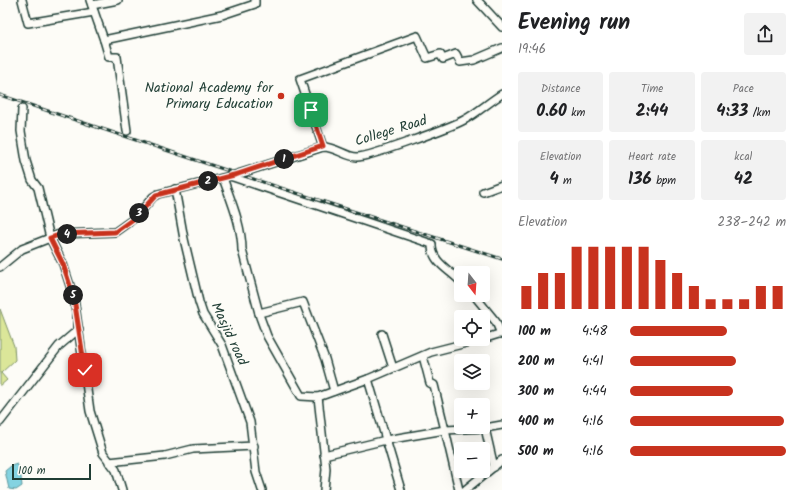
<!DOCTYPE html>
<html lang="en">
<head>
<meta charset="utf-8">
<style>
  body { margin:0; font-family:Kalam,sans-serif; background:#f2f2f2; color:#202124; height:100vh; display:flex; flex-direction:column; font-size:15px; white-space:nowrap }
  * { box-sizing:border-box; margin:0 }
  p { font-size:13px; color:#757577 }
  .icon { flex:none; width:22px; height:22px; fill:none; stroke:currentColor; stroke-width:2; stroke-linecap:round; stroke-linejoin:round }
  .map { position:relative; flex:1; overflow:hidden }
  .drawer { display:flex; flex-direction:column; background:#fff; width:300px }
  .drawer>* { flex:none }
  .needle { width:26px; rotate:163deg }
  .buttons { position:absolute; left:454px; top:266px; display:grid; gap:8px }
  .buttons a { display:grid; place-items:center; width:36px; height:36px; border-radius:4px; background:#fff; box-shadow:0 4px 16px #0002; font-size:20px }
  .scale { position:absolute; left:12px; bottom:10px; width:79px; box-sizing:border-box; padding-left:4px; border:2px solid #1f3d34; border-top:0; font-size:11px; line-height:14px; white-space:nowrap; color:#1f3d34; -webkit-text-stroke:3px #fdfcf7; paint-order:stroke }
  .pin { position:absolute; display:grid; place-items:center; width:34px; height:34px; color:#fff; margin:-17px; border-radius:8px; box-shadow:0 2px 6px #0006 }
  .km { position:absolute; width:20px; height:20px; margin:-10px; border-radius:50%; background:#222; color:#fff; font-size:11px; line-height:20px; text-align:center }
  .round { display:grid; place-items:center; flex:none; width:42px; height:42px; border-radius:4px; background:#f2f2f2 }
  .head { display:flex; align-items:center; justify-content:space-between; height:68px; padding:0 16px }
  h1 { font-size:22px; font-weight:800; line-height:30px }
  .figures { display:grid; grid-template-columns:repeat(3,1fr); gap:6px; height:68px; padding:4px 16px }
  .figures div { display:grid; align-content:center; border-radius:4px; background:#f2f2f2; text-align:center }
  .figures b { font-size:17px; font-weight:800 }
  .figures small { font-size:11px; font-weight:400 }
  .figures p { font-size:11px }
  .chart { height:112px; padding:8px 16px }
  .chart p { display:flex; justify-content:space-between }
  .chart svg { width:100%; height:72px; margin-top:4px; stroke:#c8321e; stroke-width:6 }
  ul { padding:0 16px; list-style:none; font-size:13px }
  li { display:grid; grid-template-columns:64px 48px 1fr; align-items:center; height:30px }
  li i { height:10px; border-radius:5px; background:#c8321e }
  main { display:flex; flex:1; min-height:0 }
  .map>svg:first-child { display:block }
  .green { fill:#dbe699; stroke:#7d9266 }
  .water { fill:#84d3e1; stroke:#5c979c }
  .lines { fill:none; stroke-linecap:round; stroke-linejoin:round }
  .minor-casing { stroke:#1f3d34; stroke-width:10 }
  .minor { stroke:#fdfcf7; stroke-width:7 }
  .rail-casing { stroke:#1f3d34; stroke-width:3 }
  .rail { stroke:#fdfcf7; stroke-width:1.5; stroke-dasharray:4.5; stroke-linecap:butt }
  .route-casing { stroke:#fff; stroke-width:8 }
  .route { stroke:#c8321e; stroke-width:5 }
  .poi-dot { fill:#c8321e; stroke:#fdfcf7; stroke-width:1.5 }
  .labels { text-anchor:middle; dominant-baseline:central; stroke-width:4; stroke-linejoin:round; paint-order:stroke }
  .poi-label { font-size:14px; fill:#1f3d34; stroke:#fdfcf7; text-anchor:end }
  .street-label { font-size:14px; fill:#1f3d34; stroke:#fdfcf7 }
</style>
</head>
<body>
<main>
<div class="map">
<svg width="502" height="490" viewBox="0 0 502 490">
  <rect width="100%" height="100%" fill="#fdfcf7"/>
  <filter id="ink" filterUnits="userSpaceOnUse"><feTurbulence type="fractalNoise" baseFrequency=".025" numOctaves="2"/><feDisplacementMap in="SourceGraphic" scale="8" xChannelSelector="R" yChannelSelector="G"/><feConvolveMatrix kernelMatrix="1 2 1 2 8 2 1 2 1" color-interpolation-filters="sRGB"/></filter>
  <g filter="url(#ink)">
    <polygon class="green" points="0,309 14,346 15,360 1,373 7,380 0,386"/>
    <polygon class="water" points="17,464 20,469 22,486 16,490 9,489 5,471 11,466"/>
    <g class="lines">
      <defs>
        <g id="minor">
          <polyline points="22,0 28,23 94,12"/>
          <polyline points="90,0 104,40 222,15 255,4 255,0"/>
          <polyline points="477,0 502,27"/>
          <polyline points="92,5 118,0"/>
          <polyline points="104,40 109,57 117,57 127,131"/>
          <polyline points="22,109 21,131 26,161 32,180 38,188 50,238 63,264 74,298 90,411 103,453 116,470 122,490"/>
          <polyline points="323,147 300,79 417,36 427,58 440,54 443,59 456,54 460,62 474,60 502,48"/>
          <path d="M230,176L432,244C431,262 450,270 461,282"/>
          <path d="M223,178C231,201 242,226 242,250L260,317L267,336L301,396L318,397L368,379L431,352L482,339"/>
          <polyline points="175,189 184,239 199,302 203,314 222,345 250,422 256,472 262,490"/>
          <polyline points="483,192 502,185"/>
          <path d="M0,267L22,249L60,234L115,232L136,217L153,197L158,194L238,174L323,147C336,147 346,157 357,157C370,157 451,127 464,120C477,113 489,102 502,94"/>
          <polyline points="474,295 496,322 501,334"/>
          <polyline points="259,313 303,302 325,359 334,391"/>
          <polyline points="382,334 393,368"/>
          <polyline points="483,339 502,333"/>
          <polyline points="423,356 430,383 434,385 445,430 485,428 494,467"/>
          <polyline points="368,379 401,490"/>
          <polyline points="318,397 326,469 324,490"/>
          <polyline points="0,422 59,346 79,329"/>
          <polyline points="485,428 502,425"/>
          <polyline points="324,455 386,440 445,430 459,490"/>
          <polyline points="109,462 165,456 193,449 254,446"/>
          <polyline points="465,490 502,460"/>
        </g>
      </defs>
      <use href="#minor" class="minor-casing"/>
      <use href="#minor" class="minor"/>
      <defs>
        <polyline id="rail" points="0,95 238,174 502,259"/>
      </defs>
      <use href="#rail" class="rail-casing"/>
      <use href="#rail" class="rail"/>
    </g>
  </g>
  <g class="lines" filter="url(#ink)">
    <defs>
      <polyline id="route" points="85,370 74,298 63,264 50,238 62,234 115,232 136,217 156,195 238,174 323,146 311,110"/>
    </defs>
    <use href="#route" class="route-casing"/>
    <use href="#route" class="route"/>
  </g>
  <circle class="poi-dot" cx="281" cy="96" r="4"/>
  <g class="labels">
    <g class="poi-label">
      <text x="273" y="88">National Academy for<tspan x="273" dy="16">Primary Education</tspan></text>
    </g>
    <g class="street-label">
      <text transform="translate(391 131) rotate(-17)">College Road</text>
      <text transform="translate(229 334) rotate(65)">Masjid road</text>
    </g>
  </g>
</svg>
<div class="buttons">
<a><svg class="needle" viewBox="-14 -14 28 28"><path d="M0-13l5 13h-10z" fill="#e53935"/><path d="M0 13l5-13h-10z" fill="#757577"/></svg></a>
<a><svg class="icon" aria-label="locate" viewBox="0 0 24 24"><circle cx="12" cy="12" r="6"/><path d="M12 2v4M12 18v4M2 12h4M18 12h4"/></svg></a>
<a><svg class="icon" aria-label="layers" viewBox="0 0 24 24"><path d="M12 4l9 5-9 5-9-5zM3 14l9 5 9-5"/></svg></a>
<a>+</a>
<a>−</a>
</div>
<div class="scale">100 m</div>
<div class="pin" style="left:311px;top:110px;background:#1e9e55"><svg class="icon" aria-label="arrive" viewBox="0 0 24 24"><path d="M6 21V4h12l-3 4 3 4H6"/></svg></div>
<div class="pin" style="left:85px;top:370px;background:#d93025"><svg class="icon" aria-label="check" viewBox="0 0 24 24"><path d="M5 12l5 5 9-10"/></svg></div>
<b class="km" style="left:284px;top:159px">1</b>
<b class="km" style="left:208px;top:181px">2</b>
<b class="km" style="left:139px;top:213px">3</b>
<b class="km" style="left:67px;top:234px">4</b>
<b class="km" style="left:73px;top:295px">5</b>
</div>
<section class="drawer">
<div class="head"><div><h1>Evening run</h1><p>19:46</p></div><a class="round"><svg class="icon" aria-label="share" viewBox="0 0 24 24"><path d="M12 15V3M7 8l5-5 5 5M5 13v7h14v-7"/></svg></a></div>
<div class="figures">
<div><p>Distance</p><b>0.60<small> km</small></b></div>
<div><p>Time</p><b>2:44</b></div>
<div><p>Pace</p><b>4:33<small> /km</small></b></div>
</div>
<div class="figures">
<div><p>Elevation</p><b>4<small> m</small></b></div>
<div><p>Heart rate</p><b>136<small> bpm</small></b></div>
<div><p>kcal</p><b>42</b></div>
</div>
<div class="chart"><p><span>Elevation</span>238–242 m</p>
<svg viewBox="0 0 160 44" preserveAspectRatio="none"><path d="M5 44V30M15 44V22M25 44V22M35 44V6M45 44V6M55 44V6M65 44V6M75 44V6M85 44V14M95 44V22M105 44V30M115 44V38M125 44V38M135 44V38M145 44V30M155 44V30"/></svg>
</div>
<ul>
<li><b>100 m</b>4:48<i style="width:62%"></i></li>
<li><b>200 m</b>4:41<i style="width:68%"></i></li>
<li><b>300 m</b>4:44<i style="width:66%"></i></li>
<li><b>400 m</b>4:16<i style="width:99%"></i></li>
<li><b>500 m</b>4:16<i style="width:100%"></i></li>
</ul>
</section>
</main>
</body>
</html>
